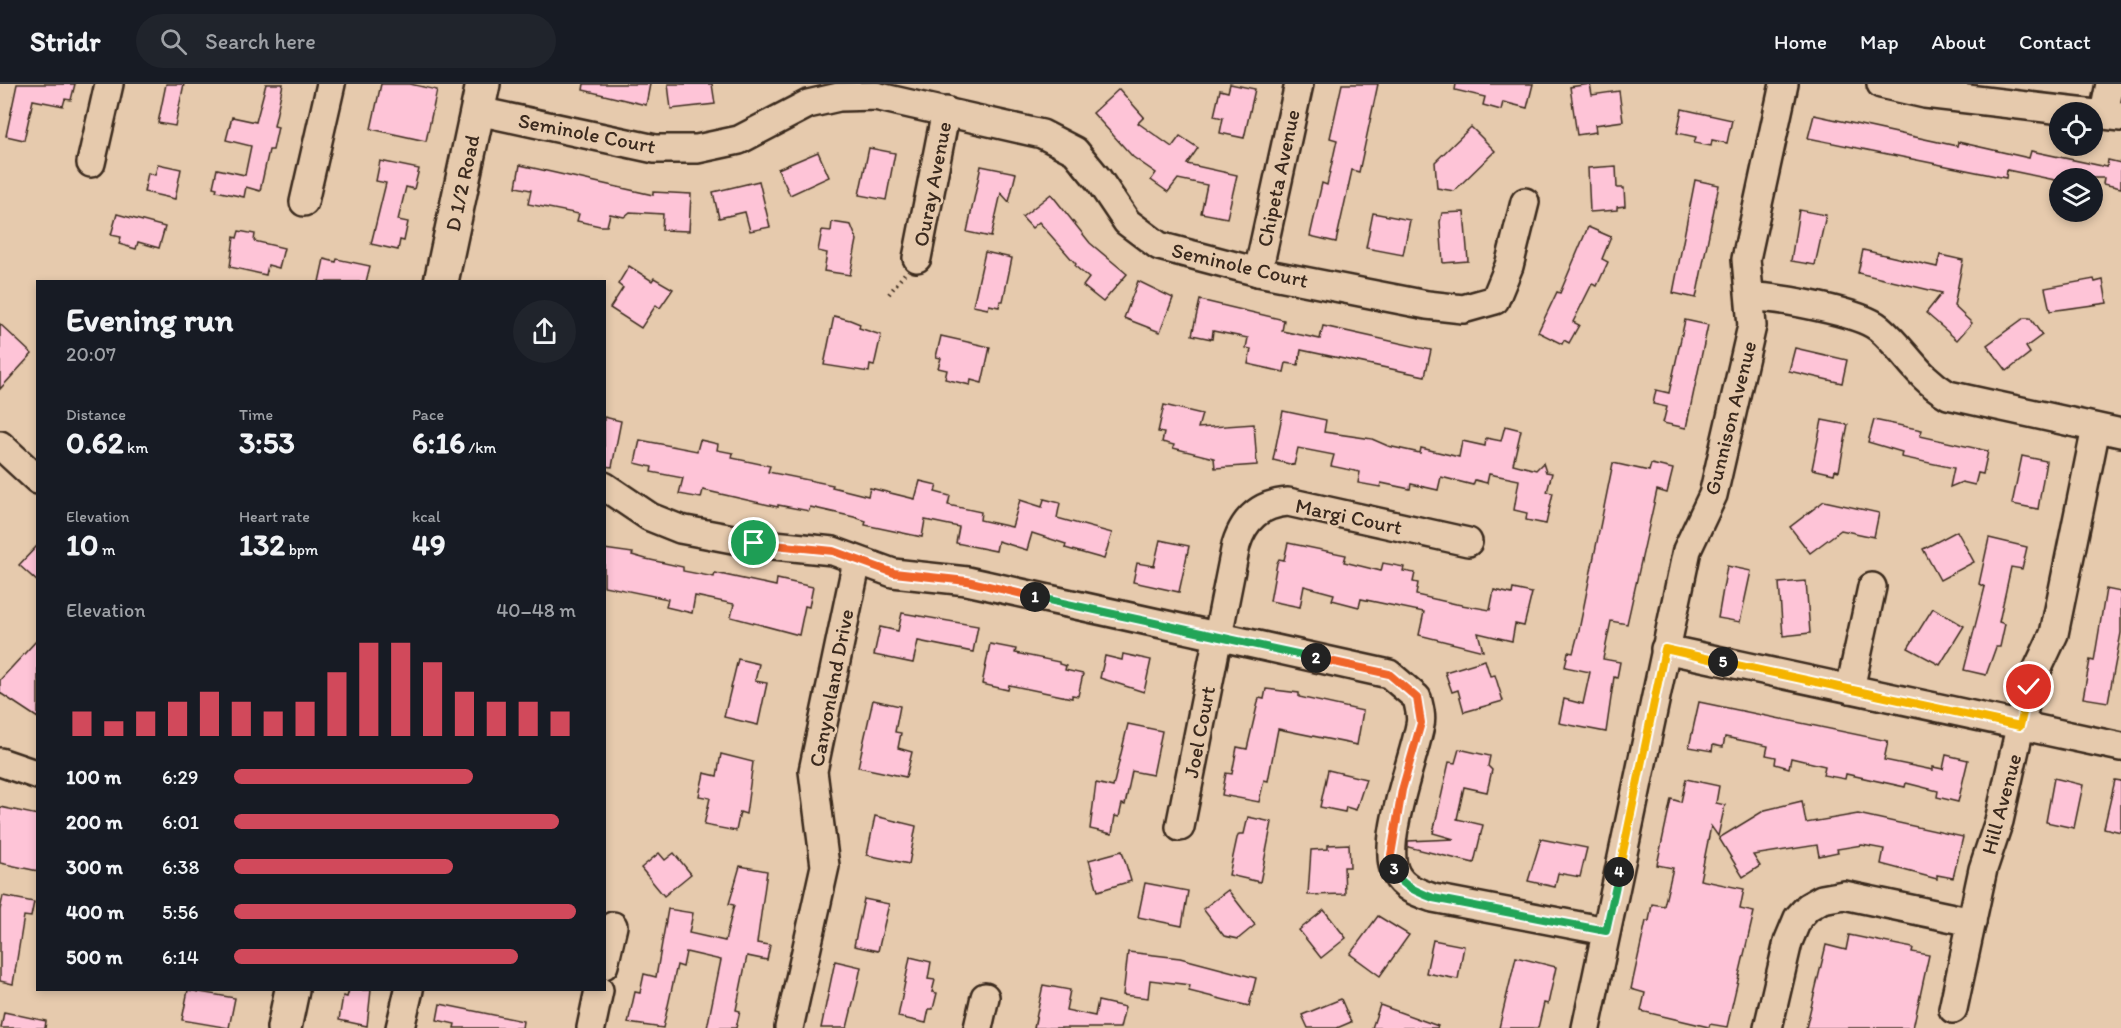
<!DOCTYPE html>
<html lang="en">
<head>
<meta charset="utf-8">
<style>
  body { margin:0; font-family:Itim,sans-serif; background:#20242c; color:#f1f3f6; height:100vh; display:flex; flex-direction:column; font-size:22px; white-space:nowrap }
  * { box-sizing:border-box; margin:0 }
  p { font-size:20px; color:#9ea1a6 }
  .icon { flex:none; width:33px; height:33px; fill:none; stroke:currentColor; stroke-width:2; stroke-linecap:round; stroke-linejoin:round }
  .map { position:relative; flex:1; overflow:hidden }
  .panel { position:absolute; left:36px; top:196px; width:570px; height:711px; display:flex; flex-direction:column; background:#171b24; border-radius:0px; box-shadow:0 3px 9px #0003 }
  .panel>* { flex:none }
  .fabs { position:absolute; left:2049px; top:18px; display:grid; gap:12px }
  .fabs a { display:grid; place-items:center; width:54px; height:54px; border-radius:50%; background:#171b24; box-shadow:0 3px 9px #0003; font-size:30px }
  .pin { position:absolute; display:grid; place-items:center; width:51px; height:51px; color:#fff; margin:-26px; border:3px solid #fff; border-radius:50%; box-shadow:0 2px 6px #0007 }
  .km { position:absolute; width:30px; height:30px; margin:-15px; border-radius:50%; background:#222; color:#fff; font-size:16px; line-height:30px; text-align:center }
  .round { display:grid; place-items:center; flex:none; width:63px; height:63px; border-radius:32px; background:#20242c }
  .overview { display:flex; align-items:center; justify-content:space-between; height:102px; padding:0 30px }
  h1 { font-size:33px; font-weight:700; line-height:45px }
  .metrics { display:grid; grid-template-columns:repeat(3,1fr); gap:9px; height:102px; padding:6px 30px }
  .metrics div { display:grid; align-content:center }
  .metrics b { font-size:30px; font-weight:700 }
  .metrics small { font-size:16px; font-weight:400 }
  .metrics p { font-size:16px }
  .chart { height:168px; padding:12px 30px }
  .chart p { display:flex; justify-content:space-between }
  .chart svg { width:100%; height:108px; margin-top:6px; stroke:#d1495b; stroke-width:6 }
  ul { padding:0 30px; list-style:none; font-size:20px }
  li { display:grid; grid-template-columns:96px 72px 1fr; align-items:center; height:45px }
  li i { height:15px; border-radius:8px; background:#d1495b }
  header { display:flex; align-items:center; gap:36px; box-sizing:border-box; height:84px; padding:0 30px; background:#171b24; border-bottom:2px solid #363941 }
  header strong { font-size:28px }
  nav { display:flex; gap:33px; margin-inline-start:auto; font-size:21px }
  .search { width:420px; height:54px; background:#20242c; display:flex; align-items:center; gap:15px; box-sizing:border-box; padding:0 21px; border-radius:33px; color:#9ea1a6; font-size:22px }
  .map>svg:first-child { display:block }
  .building { fill:#fec4d7; stroke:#3b2a1e; stroke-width:1.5 }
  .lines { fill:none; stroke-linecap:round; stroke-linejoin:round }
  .minor-casing { stroke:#3b2a1e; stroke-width:32 }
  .major-casing { stroke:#3b2a1e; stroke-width:38 }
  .path { stroke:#3b2a1e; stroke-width:4; stroke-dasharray:1.5 4.5; stroke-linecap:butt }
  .minor { stroke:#e6caad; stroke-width:27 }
  .major { stroke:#e6caad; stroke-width:33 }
  .split-1-casing { stroke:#fff; stroke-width:12 }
  .split-2-casing { stroke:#fff; stroke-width:12 }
  .split-3-casing { stroke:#fff; stroke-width:12 }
  .split-4-casing { stroke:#fff; stroke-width:12 }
  .split-5-casing { stroke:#fff; stroke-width:12 }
  .split-6-casing { stroke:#fff; stroke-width:12 }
  .split-1 { stroke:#f0652b; stroke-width:8 }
  .split-2 { stroke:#22a559; stroke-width:8 }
  .split-3 { stroke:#f0652b; stroke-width:8 }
  .split-4 { stroke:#22a559; stroke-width:8 }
  .split-5 { stroke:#f5b400; stroke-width:8 }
  .split-6 { stroke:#f5b400; stroke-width:8 }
  .labels { text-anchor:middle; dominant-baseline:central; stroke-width:5; stroke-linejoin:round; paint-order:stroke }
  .street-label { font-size:21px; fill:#3b2a1e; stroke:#e6caad }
</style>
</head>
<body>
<header>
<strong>Stridr</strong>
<div class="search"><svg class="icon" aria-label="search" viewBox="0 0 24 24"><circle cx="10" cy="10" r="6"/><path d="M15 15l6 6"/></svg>Search here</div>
<nav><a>Home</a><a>Map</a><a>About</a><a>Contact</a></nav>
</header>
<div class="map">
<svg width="2121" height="944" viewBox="0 0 2121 944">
  <rect width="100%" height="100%" fill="#e6caad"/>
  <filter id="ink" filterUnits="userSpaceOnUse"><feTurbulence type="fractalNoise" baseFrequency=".0167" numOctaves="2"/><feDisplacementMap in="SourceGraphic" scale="12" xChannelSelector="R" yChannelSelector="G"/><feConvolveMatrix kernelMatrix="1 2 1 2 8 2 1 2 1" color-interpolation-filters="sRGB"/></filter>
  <g filter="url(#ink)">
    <g class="building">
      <polygon points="17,0 75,0 71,16 65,15 63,22 33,16 24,56 6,52"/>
      <polygon points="166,0 184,0 175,42 158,39"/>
      <polygon points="266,0 283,0 274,42 278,43 273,66 269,66 260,107 246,103 244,113 216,107 217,104 213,103 217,85 245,91 251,62 226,56 232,33 256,38"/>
      <polygon points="381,0 410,0 437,6 426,57 371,45"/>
      <polygon points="584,0 650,0 646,21 583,6"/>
      <polygon points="668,0 712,0 715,20 671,25"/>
      <polygon points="1230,0 1255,5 1244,54 1220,49 1223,34 1214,32 1220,6 1228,8"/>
      <polygon points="1342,0 1378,0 1359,88 1352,86 1336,158 1310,152 1322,99 1327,101 1337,56 1330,54"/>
      <polygon points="1456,0 1533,0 1527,24 1503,18 1501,26 1483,21 1485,13 1455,6"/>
      <polygon points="1590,0 1592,11 1619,7 1623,37 1595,41 1596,48 1577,51 1570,3"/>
      <polygon points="1119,5 1144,33 1138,39 1172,63 1180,52 1198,64 1187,80 1237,91 1227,134 1201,129 1207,101 1178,95 1168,108 1151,96 1156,89 1133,73 1093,29"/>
      <polygon points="1682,25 1732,36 1727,59 1712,56 1711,62 1694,59 1696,53 1677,49"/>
      <polygon points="1814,31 1957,62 1958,58 2029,74 2031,67 2107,83 2108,76 2121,79 2121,104 2103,100 2104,94 2060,94 2060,97 2007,86 2006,94 1808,54"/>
      <polygon points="1471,43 1495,67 1454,107 1437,104 1435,78"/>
      <polygon points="869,64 895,69 886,116 859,111"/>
      <polygon points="818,68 829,93 790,111 778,85"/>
      <polygon points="380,77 419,85 414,105 406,103 398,136 408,138 404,157 400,156 398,166 371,160 386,99 376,97"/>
      <polygon points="158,80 181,85 175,115 144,108 148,89 155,91"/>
      <polygon points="520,81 653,111 653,108 691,110 689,147 662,146 663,130 630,128 624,133 610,130 607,142 600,142 577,137 579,130 528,120 531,106 516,103"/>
      <polygon points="981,82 1016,89 1009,118 1001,109 991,153 967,148"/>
      <polygon points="1616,82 1617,104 1624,104 1625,122 1617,123 1617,126 1590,128 1588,84"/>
      <polygon points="1695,96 1719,101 1696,214 1673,209"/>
      <polygon points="759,97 770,143 750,147 745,128 719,134 713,108"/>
      <polygon points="1051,110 1090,159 1127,190 1103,218 1083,202 1089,194 1075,182 1076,180 1039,138 1032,144 1022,133"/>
      <polygon points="1799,126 1826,131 1815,181 1791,177"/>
      <polygon points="1464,128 1468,177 1443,179 1440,138 1442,129"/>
      <polygon points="1373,129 1410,136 1403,171 1366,164"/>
      <polygon points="117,130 165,143 159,164 138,158 136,165 119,160 121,153 111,151"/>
      <polygon points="832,138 851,141 857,156 850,191 824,187 827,169 818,167 822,146 831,147"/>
      <polygon points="1588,143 1611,153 1602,175 1608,178 1597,202 1592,200 1573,238 1579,241 1569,259 1564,256 1562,260 1538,248 1557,208 1560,209"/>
      <polygon points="239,147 255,150 254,157 284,164 279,184 268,181 266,191 230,183 234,153 237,154"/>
      <polygon points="1863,166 1937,183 1940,171 1963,176 1954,222 1972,239 1957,256 1926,229 1942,209 1858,189"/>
      <polygon points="985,168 1012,174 1003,217 1000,217 999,223 989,221 988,225 973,222"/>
      <polygon points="324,175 336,178 337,175 370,182 366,198 319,198"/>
      <polygon points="629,182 652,197 654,194 673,205 660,224 656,221 641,244 610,224 623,204 618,200"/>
      <polygon points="2094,195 2095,198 2103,196 2107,219 2050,227 2045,204"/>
      <polygon points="1138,197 1173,214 1160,248 1124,234"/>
      <polygon points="1200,216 1284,236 1282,247 1320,255 1323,242 1431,266 1425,292 1301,266 1298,281 1286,279 1284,288 1248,280 1251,265 1246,264 1248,254 1213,247 1212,255 1192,251"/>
      <polygon points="834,232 850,236 860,240 859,244 881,251 874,282 870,281 869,288 824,281"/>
      <polygon points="2024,234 2030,234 2042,251 2026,263 2030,269 2007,287 1987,261"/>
      <polygon points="1685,236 1708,241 1686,344 1663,339 1667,323 1653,320 1656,306 1669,309"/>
      <polygon points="0,240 32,270 0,305"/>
      <polygon points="941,252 990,263 982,299 971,296 970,301 945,295 947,286 938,284 941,274 936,273"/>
      <polygon points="1795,264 1847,276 1842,299 1789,287"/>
      <polygon points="1164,321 1202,330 1198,344 1254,340 1257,381 1215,384 1214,374 1173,364 1174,361 1162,358 1164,349 1158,348"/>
      <polygon points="1283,327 1326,336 1324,348 1372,355 1388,362 1420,369 1421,364 1459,373 1462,357 1485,362 1486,354 1501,357 1505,342 1521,346 1513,380 1536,386 1543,379 1546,388 1552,389 1547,408 1553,409 1546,440 1526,436 1527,429 1514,426 1519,396 1489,390 1487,399 1475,396 1473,401 1441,393 1438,406 1411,400 1410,405 1381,399 1380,403 1358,399 1360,388 1331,382 1334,371 1298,364 1294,381 1273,376"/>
      <polygon points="604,333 621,337 612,383 604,382"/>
      <polygon points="1822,336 1848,341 1839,387 1835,386 1834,390 1812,385"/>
      <polygon points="1874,336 1922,346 1920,352 1988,367 1983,390 1978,389 1975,401 1962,398 1950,403 1954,384 1901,373 1902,368 1868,358"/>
      <polygon points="640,356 697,367 700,356 718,360 717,366 733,369 732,374 770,382 768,388 833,401 832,403 868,412 870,404 915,415 920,397 937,401 935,408 950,412 948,421 981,428 980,436 1012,443 1020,416 1042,423 1044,415 1060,419 1057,434 1112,449 1104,475 1065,464 1066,460 1032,449 1027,466 998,457 996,467 956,459 959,443 925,436 922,453 865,441 866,437 854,433 810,423 809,427 778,421 778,423 703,406 701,414 679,410 683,394 651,388 652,383 635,379"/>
      <polygon points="2022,372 2046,377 2038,425 2012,420"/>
      <polygon points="1613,379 1649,387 1651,380 1673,385 1667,409 1657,406 1627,540 1611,537 1603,575 1620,578 1617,594 1614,593 1606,648 1559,639 1564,615 1583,620 1590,588 1565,583 1568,568 1573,569 1579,546"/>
      <polygon points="1824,417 1879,429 1874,453 1841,446 1810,469 1790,443"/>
      <polygon points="1957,447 1974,478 1940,496 1923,465"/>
      <polygon points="1989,454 2027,463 2022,485 2011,483 1999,538 2005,540 2000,563 1996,563 1986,591 1964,586 1985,503 1979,500"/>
      <polygon points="1160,456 1189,462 1179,508 1133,498 1137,479 1154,482"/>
      <polygon points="1288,459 1346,471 1344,478 1381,487 1383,479 1404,483 1403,487 1415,489 1413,498 1418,499 1416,511 1456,520 1490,526 1494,506 1512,510 1513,505 1532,509 1524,542 1515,540 1512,557 1478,549 1483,567 1419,551 1424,528 1361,515 1359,523 1332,516 1334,510 1304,502 1300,523 1270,517 1277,479 1279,475 1284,476"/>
      <polygon points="38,461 38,498 19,481"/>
      <polygon points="604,465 633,469 632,471 646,475 683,483 683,487 714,493 715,489 776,502 777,495 813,503 809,523 805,522 799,551 731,533 734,520 695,512 692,529 666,523 668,515 604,502"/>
      <polygon points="1727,482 1751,487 1740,538 1718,534"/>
      <polygon points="1806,497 1810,549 1783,552 1779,499"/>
      <polygon points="2106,505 2121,508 2121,549 2108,618 2083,614 2090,576 2094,577"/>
      <polygon points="1933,524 1964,542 1940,581 1908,564"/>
      <polygon points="902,529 978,542 973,568 918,557 913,579 874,571 880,543 898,547"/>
      <polygon points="38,555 38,634 0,609 0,596"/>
      <polygon points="990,560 1016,565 1015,569 1059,578 1059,580 1066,582 1065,586 1083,590 1078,612 1072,611 1072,614 1009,601 1008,606 982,600"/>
      <polygon points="1123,570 1151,576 1144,608 1100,594 1105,572 1122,576"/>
      <polygon points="738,575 759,580 755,597 767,599 758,641 724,633"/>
      <polygon points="1485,576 1490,592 1495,591 1503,617 1464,628 1458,606 1452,608 1445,588"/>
      <polygon points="1266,605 1299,609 1299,613 1363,627 1357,661 1278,645 1268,697 1264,696 1259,718 1222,711 1226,689 1232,690 1237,663 1247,665 1259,614 1264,615"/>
      <polygon points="873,616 900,622 895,648 901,649 898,664 912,668 906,693 858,683"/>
      <polygon points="1699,618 1888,657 1884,676 1933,686 1933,683 1943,685 1946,671 1968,676 1958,718 1937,713 1938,707 1906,699 1905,703 1846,690 1845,695 1823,691 1825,682 1791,674 1789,684 1775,680 1776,673 1766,671 1768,662 1725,653 1723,663 1713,661 1712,667 1689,663"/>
      <polygon points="1128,640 1162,647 1153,691 1132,687 1125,721 1122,720 1119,733 1115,732 1112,750 1090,745 1096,699 1113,703"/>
      <polygon points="1459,665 1490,672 1488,682 1492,686 1487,708 1464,703 1457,735 1483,741 1474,779 1408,763 1408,757 1454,755 1433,749 1449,678 1455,679"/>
      <polygon points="721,670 753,678 746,730 740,728 736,747 704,741 710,714 699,712 704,689 717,692"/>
      <polygon points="1328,686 1366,695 1356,726 1346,723 1345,728 1320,723"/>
      <polygon points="2054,694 2083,701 2074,744 2046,738"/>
      <polygon points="1686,695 1719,702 1716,719 1725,721 1718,752 1711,742 1700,796 1744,805 1740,825 1754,828 1727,943 1710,940 1709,943 1641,927 1645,909 1631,905 1646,837 1649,837 1652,820 1664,822 1673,784 1657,781 1671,715 1681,718"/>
      <polygon points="2115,696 2121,697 2121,748 2104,744"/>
      <polygon points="1802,717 1806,739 1858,730 1963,753 1953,794 1937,791 1937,795 1881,780 1884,765 1862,761 1837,765 1838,768 1819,772 1817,761 1753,771 1760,782 1743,793 1719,754 1765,726"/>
      <polygon points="0,723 38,731 38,787 0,779"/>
      <polygon points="875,732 916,742 909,780 867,771"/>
      <polygon points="1248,733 1272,738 1260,798 1229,791 1237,754 1239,750 1244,750"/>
      <polygon points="1541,755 1587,764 1580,793 1558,789 1555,803 1528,797"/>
      <polygon points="1349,760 1350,783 1344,783 1345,810 1308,811 1311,766 1328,765 1328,761"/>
      <polygon points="1122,767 1131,797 1098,807 1089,776"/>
      <polygon points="659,769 665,776 674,769 691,790 664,812 641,784"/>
      <polygon points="740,782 767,787 757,859 770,861 767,876 747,872 736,926 740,927 736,944 707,944 721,876 686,868 683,883 677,881 663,944 628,939 635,908 640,909 644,890 656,893 668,825 693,829 689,849 725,857 734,821 729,820"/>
      <polygon points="1145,799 1188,807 1182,842 1138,833"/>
      <polygon points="1228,806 1255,841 1238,855 1224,852 1203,825"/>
      <polygon points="3,812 34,818 31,833 24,832 13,900 0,897 0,826"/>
      <polygon points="864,815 889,820 878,867 854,862"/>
      <polygon points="1324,826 1346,854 1321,874 1299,846"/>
      <polygon points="1378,832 1409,851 1380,892 1350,870"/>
      <polygon points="1849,851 1913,864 1912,868 1929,871 1913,944 1806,944 1826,861 1846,866"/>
      <polygon points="1433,856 1464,862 1458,895 1426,889"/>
      <polygon points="1128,868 1180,874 1256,894 1249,922 1189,907 1190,901 1150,896 1148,914 1123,911"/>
      <polygon points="910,873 931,878 928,895 935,896 932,908 937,909 933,925 929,925 926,939 898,933"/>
      <polygon points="1516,873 1556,883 1548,920 1544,919 1538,944 1499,944"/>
      <polygon points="835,877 861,883 856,907 847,944 821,944"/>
      <polygon points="1043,901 1070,906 1066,926 1095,932 1098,917 1125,923 1120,944 1034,944"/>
      <polygon points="188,906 235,914 229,944 182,936"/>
      <polygon points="349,906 371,906 367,942 339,936 343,912 347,913"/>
      <polygon points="1341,915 1351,938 1337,944 1308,944 1302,931"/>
      <polygon points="440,920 523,937 522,944 454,944 455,940 437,936"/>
      <polygon points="1380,921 1438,942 1437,944 1372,944"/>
      <polygon points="4,928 46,937 45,944 1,944"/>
    </g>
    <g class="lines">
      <defs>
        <g id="minor">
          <polyline points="1881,0 1925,10 2121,33"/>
          <polyline points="478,27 655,65 697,65 739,56 808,20 839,13 875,12 1042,50 1075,67 1098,95 1127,138 1159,162 1258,188 1427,221 1463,225 1495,216 1509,182 1525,118"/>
          <polyline points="2104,29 2110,0"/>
          <polyline points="91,79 109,0"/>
          <polyline points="304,118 331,0"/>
          <polyline points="917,174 946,27"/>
          <polyline points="1258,188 1299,0"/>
          <path d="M1751,213C1777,213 1860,228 1879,244C1906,267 1916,292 1948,311L2121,349"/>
          <polyline points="0,361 38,396"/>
          <path d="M604,402L650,433L680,445L754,459L833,467L893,489L967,497L1389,590L1417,614C1419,622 1422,633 1420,641C1414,675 1380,760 1396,790C1403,804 1419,809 1433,814L1606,847"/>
          <polyline points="1665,565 2121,663"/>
          <polyline points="1850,605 1872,503"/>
          <polyline points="0,678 38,691"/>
          <path d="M1180,743L1236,461C1244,435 1260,420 1288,418L1468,458"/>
          <polyline points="604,881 613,842"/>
          <polyline points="1953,925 1983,785 1999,737 2029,603 2054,550 2096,344"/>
          <polyline points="400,944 409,906"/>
          <polyline points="591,944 599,906"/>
          <polyline points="789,944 825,782 813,687 857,477"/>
          <polyline points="978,944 985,913"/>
          <polyline points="1586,944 1687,466 1713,411 1752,242 1746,175 1784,0"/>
          <polyline points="1768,944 1788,858 1798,834 1808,823 1822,815 1844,811 1972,838"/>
        </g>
        <g id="major">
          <polyline points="441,198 483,0"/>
          <polyline points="284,944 292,906"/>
        </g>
      </defs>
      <use href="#minor" class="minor-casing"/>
      <use href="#major" class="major-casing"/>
      <polyline class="path" points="889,210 905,189"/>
      <use href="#minor" class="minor"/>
      <use href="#major" class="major"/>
    </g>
  </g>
  <g class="lines" filter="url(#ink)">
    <defs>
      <polyline id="split-1" points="754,459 833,467 894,489 967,497 1035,513"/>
      <polyline id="split-2" points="1035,513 1316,574"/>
      <polyline id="split-3" points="1316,574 1389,590 1417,614 1421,639 1402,706 1391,771 1394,785"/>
      <path id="split-4" d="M1394,785C1399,802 1419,808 1433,814L1606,847L1619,788"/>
      <polyline id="split-5" points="1619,788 1665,565 1723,578"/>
      <polyline id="split-6" points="1723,578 2020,642 2029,603"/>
    </defs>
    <use href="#split-1" class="split-1-casing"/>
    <use href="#split-2" class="split-2-casing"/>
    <use href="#split-3" class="split-3-casing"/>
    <use href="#split-4" class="split-4-casing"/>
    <use href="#split-5" class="split-5-casing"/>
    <use href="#split-6" class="split-6-casing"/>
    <use href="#split-1" class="split-1"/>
    <use href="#split-2" class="split-2"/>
    <use href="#split-3" class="split-3"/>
    <use href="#split-4" class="split-4"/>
    <use href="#split-5" class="split-5"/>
    <use href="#split-6" class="split-6"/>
  </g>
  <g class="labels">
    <g class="street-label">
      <text transform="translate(587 49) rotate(11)">Seminole Court</text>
      <text transform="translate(1278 94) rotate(-78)">Chipeta Avenue</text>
      <text transform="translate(462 99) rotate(-78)">D 1/2 Road</text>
      <text transform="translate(932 100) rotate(-79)">Ouray Avenue</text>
      <text transform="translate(1240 181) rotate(13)">Seminole Court</text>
      <text transform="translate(1730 334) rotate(-76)">Gunnison Avenue</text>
      <text transform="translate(1349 432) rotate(12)">Margi Court</text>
      <text transform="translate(831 604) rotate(-79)">Canyonland Drive</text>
      <text transform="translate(1199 648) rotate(-79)">Joel Court</text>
      <text transform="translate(2001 720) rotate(-75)">Hill Avenue</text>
    </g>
  </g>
</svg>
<div class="fabs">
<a><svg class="icon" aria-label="locate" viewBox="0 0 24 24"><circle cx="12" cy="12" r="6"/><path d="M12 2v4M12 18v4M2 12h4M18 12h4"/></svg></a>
<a><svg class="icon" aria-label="layers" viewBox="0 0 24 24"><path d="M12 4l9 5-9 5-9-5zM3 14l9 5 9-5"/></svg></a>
</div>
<div class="pin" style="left:754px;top:459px;background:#1e9e55"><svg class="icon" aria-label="arrive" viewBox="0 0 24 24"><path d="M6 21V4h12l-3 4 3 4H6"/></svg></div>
<div class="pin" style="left:2029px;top:603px;background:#d93025"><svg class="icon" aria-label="check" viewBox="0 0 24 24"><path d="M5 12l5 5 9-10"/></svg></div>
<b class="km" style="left:1035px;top:513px">1</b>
<b class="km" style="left:1316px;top:574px">2</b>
<b class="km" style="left:1394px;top:785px">3</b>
<b class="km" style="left:1619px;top:788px">4</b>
<b class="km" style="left:1723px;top:578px">5</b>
<section class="panel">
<div class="overview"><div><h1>Evening run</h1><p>20:07</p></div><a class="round"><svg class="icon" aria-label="share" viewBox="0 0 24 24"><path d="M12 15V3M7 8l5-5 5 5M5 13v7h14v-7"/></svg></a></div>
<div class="metrics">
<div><p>Distance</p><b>0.62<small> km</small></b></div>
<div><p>Time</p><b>3:53</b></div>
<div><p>Pace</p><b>6:16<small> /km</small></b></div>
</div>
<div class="metrics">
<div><p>Elevation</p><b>10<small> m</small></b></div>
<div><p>Heart rate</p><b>132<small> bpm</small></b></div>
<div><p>kcal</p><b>49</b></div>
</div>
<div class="chart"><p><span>Elevation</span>40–48 m</p>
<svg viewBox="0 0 160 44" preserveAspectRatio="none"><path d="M5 44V34M15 44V38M25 44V34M35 44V30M45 44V26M55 44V30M65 44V34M75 44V30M85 44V18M95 44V6M105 44V6M115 44V14M125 44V26M135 44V30M145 44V30M155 44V34"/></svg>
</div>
<ul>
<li><b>100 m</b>6:29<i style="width:70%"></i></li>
<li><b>200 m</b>6:01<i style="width:95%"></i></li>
<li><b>300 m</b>6:38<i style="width:64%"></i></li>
<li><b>400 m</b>5:56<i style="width:100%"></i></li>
<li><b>500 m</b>6:14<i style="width:83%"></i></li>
</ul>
</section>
</div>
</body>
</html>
